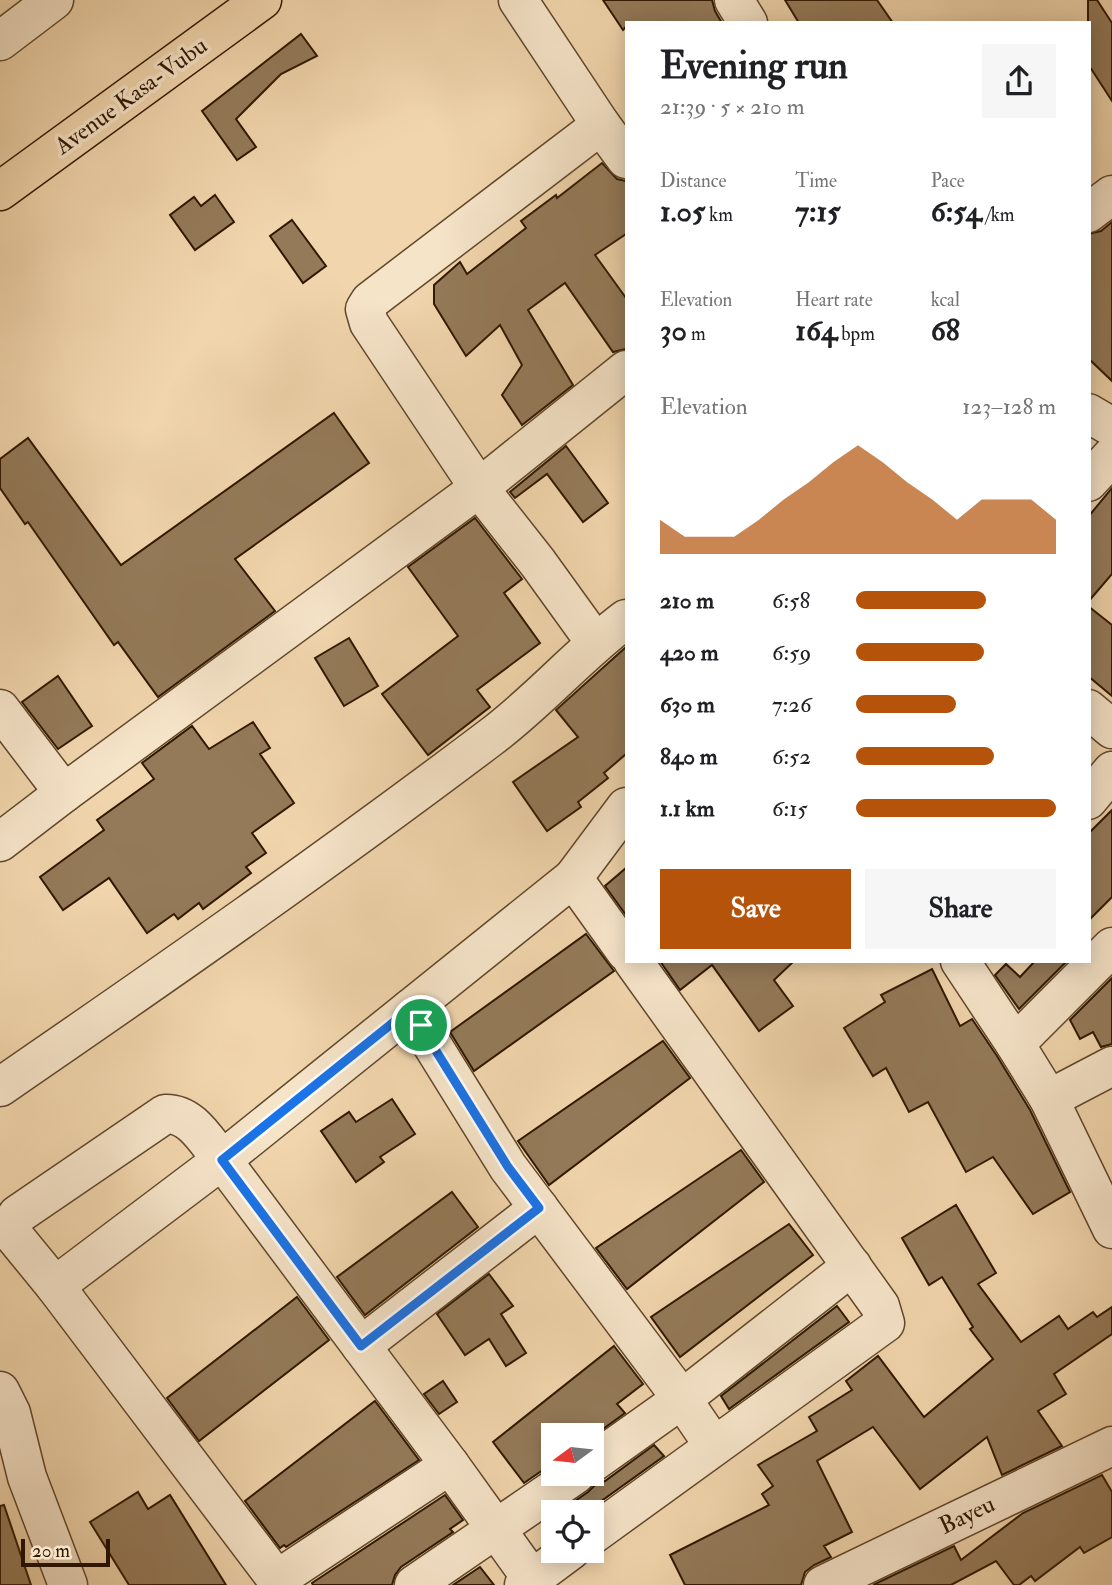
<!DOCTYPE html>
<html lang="en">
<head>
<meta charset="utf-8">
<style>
  body { margin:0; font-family:"IM FELL Double Pica",serif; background:#f6f6f6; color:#202124; height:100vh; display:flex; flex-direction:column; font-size:26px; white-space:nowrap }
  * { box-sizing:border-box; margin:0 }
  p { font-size:23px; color:#757577 }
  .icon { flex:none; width:38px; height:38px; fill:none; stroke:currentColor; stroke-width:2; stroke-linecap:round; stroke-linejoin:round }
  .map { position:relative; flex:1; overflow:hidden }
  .drawer { position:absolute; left:625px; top:21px; width:466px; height:942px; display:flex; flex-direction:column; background:#fff; border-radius:0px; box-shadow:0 4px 18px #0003 }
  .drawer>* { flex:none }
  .needle { width:46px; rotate:255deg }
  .fabs { position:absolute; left:541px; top:1423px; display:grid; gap:14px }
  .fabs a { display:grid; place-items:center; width:63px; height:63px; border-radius:0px; background:#fff; box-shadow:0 4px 18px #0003; font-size:35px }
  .scale { position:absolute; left:21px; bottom:18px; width:89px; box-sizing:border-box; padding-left:7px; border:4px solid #301800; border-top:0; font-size:19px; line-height:24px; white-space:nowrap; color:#301800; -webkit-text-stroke:5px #f6e4c9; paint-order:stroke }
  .pin { position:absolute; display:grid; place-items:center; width:60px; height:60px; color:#fff; margin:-30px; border:4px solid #fff; border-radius:50%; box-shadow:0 2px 7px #0007 }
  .round { display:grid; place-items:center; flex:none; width:74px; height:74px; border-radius:0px; background:#f6f6f6 }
  .summary { display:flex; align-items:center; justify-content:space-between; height:119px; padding:0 35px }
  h1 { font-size:38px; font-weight:700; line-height:52px }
  .figures { display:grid; grid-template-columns:repeat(3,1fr); gap:10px; height:119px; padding:7px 35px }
  .figures div { display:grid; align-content:center }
  .figures b { font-size:30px; font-weight:700 }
  .figures small { font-size:19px; font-weight:400 }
  .figures p { font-size:19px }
  .chart { height:196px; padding:14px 35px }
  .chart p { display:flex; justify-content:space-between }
  .chart svg { width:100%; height:126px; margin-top:7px; fill:#b45309; opacity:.7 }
  .cta { display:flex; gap:14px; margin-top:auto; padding:14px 35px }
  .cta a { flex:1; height:80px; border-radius:0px; background:#b45309; color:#fff; font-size:28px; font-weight:700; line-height:80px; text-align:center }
  .cta a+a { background:#f6f6f6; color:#202124 }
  ul { padding:0 35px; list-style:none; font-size:23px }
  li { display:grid; grid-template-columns:112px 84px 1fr; align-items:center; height:52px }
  li i { height:18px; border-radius:9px; background:#b45309 }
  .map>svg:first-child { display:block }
  .building { fill:#947a59; stroke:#301800; stroke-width:2 }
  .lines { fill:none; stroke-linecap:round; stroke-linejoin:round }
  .minor-casing { stroke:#60472b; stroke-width:41 }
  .major-casing { stroke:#301800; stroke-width:41 }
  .minor { stroke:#f6e4c9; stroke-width:38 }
  .major { stroke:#f1d5ac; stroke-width:38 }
  .route-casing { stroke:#fff; stroke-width:14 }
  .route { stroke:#1a73e8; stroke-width:9 }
  .labels { text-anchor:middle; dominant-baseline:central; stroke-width:7; stroke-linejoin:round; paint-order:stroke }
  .street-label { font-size:24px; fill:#301800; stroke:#f6e4c9 }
</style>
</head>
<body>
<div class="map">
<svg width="1112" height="1585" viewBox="0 0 1112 1585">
  <rect width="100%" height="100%" fill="#f1d5ac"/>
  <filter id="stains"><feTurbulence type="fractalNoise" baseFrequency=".00286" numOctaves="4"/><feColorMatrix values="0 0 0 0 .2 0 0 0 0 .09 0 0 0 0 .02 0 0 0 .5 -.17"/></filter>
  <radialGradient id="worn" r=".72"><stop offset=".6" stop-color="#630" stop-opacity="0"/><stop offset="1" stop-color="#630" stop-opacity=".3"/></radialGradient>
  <g class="building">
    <polygon points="603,0 712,0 715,11 722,23 626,23 626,27 623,30"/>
    <polygon points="785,0 877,0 893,23 799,23"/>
    <polygon points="1088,0 1097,0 1112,23 1112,101 1088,64"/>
    <polygon points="301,34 317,56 281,74 236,119 256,147 237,160 202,111"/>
    <polygon points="602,163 617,179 626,181 626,234 595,255 626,298 626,349 613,352 565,283 528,310 573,385 522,425 502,395 522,365 500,325 466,356 434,304 434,285 460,262 467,274 526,228 521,221 556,195 557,198"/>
    <polygon points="215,195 234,222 195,250 170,215 194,197 201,206"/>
    <polygon points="292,220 326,266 303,283 270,236"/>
    <polygon points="1112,222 1112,381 1088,358 1088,234 1101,231"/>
    <polygon points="334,413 369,463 235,559 275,611 158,697 118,642 114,645 28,522 25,524 0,488 0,459 28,438 121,565"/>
    <polygon points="566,446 608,503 583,522 547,474 515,498 510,492"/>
    <polygon points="1112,488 1112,574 1088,602 1088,517"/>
    <polygon points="475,518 522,579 504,593 540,643 477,690 490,707 428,755 382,694 458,636 408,567"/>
    <polygon points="1088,606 1112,625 1112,696 1088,676"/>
    <polygon points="349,638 378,686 344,706 315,658"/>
    <polygon points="626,647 626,754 604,773 608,778 578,802 581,807 547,831 513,782 578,737 556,710"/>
    <polygon points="58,676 92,726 58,749 22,702"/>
    <polygon points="253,722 270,748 260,754 294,803 252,833 266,853 246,867 251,873 203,909 199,903 178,919 174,914 147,933 109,878 63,910 40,877 104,830 97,820 154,779 142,763 192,726 209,749"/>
    <polygon points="1112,810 1112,897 1088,921 1088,834"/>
    <polygon points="626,868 626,915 605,886"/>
    <polygon points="586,934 614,971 474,1071 450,1032"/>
    <polygon points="660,961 794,961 774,980 793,1006 759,1031 712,965 680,990"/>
    <polygon points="1035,961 1067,961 1019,1009 995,975 1006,964 1020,977"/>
    <polygon points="932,969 960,1026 972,1019 997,1056 1030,1110 1070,1192 1033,1214 993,1157 966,1172 928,1102 909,1112 886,1068 873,1076 844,1028 885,1002 881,995"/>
    <polygon points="1112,978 1112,1044 1101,1047 1093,1032 1080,1039 1070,1020"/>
    <polygon points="663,1041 690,1078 549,1185 518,1141"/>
    <polygon points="392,1099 415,1134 380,1157 384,1162 356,1182 321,1131 349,1112 356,1122"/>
    <polygon points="741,1150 764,1182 627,1289 596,1248"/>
    <polygon points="452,1192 478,1227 365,1315 337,1277"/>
    <polygon points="956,1205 996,1273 978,1284 1021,1342 1059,1316 1068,1329 1093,1312 1097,1317 1112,1307 1112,1334 1054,1374 1066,1394 1038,1411 1062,1446 1002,1475 987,1437 920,1489 873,1427 817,1461 852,1532 824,1546 831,1557 814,1565 805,1572 801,1585 685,1585 670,1555 769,1505 762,1494 773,1486 758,1465 817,1431 809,1417 852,1390 846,1381 878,1356 924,1417 993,1359 970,1329 973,1327 942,1277 929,1285 902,1238"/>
    <polygon points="789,1224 813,1255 680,1357 651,1317"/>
    <polygon points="489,1274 513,1306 501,1314 526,1353 506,1366 489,1339 465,1355 437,1314"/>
    <polygon points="297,1297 329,1340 199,1441 167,1398"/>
    <polygon points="837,1306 849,1322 729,1409 721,1396"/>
    <polygon points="614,1346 643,1384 617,1404 625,1413 592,1437 553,1435 553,1463 524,1483 493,1442"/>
    <polygon points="443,1381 457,1402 439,1414 424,1394"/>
    <polygon points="375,1401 419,1460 286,1547 284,1545 280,1548 245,1501"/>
    <polygon points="654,1445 664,1456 586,1512 559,1512 588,1492 595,1485 605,1481"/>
    <polygon points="1102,1475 1112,1492 1112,1537 1084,1553 1080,1547 1035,1581 1031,1576 1019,1585 1014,1585 996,1561 951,1585 873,1585 954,1546 961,1560 1023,1513"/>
    <polygon points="138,1492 148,1509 170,1495 226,1585 129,1585 90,1522"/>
    <polygon points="445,1495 463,1520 450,1529 453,1532 401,1567 395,1575 392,1585 313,1585 312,1583"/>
    <polygon points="4,1505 31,1585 0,1585 0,1506"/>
    <polygon points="480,1567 494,1585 453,1585"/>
  </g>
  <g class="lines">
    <defs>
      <g id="minor">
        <polyline points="518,0 601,125 626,159"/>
        <polyline points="734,0 748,23"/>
        <polyline points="0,41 54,0"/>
        <polyline points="1088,213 1112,195"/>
        <polyline points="1088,413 1112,427"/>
        <polyline points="1088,482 1112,456"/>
        <polyline points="595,642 538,563 479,488 369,323 365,309 370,301 601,125"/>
        <polyline points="0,709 64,793"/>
        <polyline points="1088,709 1112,729"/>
        <polyline points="1088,800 1112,771"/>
        <polyline points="0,842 64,793 479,488 626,370"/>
        <polyline points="573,878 626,807"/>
        <polyline points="960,961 1015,1044 1049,1099 1112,1229"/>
        <polyline points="410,1009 508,1167 682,1399 714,1446"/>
        <polyline points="1015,1044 1112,947"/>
        <path d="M0,1087C166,973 331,858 491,737C539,701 578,655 626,619"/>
        <polyline points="1049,1099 1112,1066"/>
        <polyline points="55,1286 222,1160 450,1465 532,1579"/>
        <polyline points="361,1346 539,1208"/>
        <polyline points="0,1391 11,1413 27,1477 68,1585"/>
        <polyline points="592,1463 682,1399 852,1266"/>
        <polyline points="592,1535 885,1323 880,1306 633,961"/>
        <polyline points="276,1580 450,1465"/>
        <path d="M281,1585L55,1286L10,1231L17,1215L165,1114C192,1113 206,1141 222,1160L573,878L626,952"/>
        <polyline points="414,1585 576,1474"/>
        <polyline points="524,1585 571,1550"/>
        <polyline points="823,1585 1112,1446"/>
      </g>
      <polyline id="major" points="0,191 262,0"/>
    </defs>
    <use href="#minor" class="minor-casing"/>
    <use href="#major" class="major-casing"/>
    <use href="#minor" class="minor"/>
    <use href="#major" class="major"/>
  </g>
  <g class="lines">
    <defs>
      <polygon id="route" points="410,1009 508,1167 539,1208 361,1346 222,1160"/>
    </defs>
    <use href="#route" class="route-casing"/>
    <use href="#route" class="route"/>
  </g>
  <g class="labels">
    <g class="street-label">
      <text transform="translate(131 96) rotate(-36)">Avenue Kasa-Vubu</text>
      <text transform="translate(967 1515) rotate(-26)">Bayeu</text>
    </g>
  </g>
  <rect width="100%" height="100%" filter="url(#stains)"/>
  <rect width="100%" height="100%" fill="url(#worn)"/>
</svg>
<div class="fabs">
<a><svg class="needle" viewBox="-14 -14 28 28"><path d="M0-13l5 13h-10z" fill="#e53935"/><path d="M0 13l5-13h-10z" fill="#757577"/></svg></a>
<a><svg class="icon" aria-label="locate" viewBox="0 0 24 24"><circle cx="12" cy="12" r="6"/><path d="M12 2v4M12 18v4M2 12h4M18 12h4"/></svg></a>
</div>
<div class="scale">20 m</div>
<div class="pin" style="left:421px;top:1025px;background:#1e9e55"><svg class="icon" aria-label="arrive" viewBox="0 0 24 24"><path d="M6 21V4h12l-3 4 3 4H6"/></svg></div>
<section class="drawer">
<div class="summary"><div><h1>Evening run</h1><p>21:39 · 5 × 210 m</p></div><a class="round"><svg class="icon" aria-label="share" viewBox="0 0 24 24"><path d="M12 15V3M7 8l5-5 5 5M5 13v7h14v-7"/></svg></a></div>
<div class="figures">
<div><p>Distance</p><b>1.05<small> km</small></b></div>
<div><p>Time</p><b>7:15</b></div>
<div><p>Pace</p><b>6:54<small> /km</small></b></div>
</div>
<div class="figures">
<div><p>Elevation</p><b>30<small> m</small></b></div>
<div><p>Heart rate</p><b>164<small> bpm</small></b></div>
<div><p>kcal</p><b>68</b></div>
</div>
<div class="chart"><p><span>Elevation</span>123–128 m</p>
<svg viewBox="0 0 160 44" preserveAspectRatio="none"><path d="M0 44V32L10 38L20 38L30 38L40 32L50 25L60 19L70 12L80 6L90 12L100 19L110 25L120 32L130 25L140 25L150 25L160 32V44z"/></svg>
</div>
<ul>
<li><b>210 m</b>6:58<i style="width:65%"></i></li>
<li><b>420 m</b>6:59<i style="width:64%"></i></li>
<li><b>630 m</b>7:26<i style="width:50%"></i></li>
<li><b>840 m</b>6:52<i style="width:69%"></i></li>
<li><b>1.1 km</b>6:15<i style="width:100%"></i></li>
</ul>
<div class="cta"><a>Save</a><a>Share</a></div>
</section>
</div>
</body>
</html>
